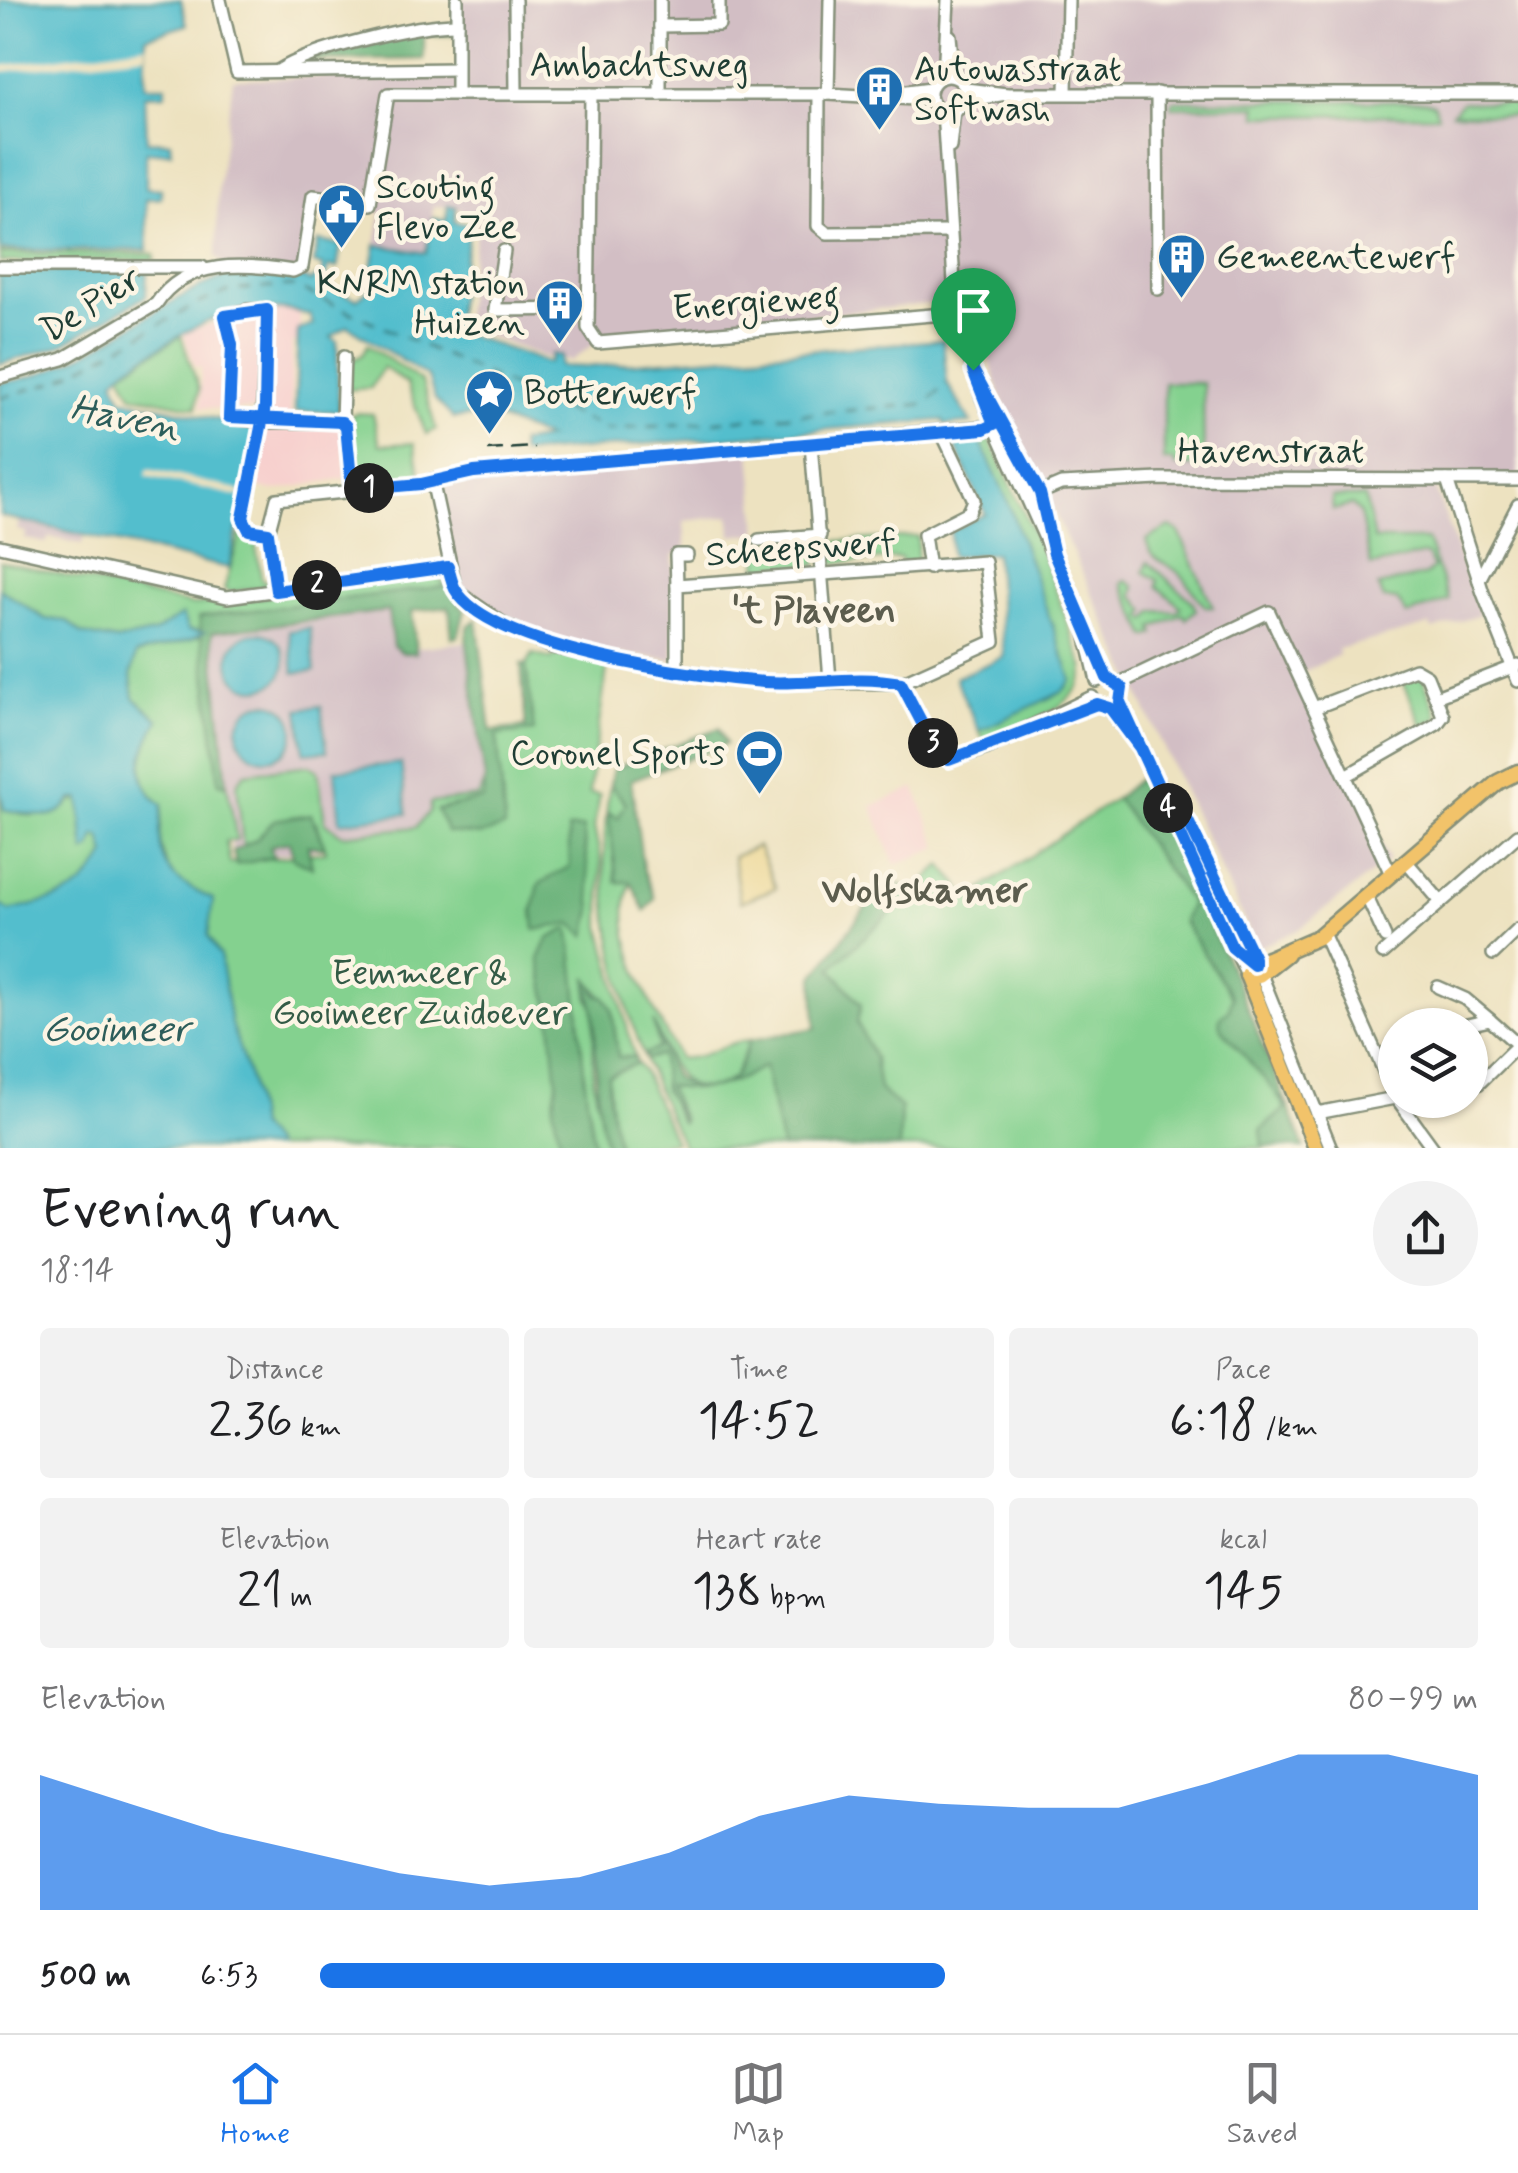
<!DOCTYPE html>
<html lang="en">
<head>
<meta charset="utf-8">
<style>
  body { margin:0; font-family:Mynerve,sans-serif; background:#f2f2f2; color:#202124; height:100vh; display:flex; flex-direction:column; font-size:38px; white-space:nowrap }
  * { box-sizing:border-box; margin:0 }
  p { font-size:32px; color:#757577 }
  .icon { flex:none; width:55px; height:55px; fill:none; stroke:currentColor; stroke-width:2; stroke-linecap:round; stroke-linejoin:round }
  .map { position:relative; height:1148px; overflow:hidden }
  .drawer { display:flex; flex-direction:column; background:#fff; flex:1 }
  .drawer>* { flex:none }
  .fabs { position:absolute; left:1378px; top:1008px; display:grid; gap:20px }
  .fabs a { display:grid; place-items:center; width:110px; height:110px; border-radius:50%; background:#fff; box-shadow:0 2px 8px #0004; font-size:50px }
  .pin { position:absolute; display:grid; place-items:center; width:85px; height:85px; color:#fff; margin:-102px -42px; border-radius:50% 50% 50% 0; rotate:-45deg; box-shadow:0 0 10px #0007 }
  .pin .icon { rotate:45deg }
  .km { position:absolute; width:50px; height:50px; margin:-25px; border-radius:50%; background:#222; color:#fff; font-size:28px; line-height:50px; text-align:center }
  .round { display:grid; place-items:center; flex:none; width:105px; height:105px; border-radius:52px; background:#f2f2f2 }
  .summary { display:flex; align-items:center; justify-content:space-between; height:170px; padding:0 40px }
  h1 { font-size:55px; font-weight:600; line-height:75px }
  .metrics { display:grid; grid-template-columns:repeat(3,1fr); gap:15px; height:170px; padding:10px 40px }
  .metrics div { display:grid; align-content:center; border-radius:10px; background:#f2f2f2; text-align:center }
  .metrics b { font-size:50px; font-weight:600 }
  .metrics small { font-size:28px; font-weight:400 }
  .metrics p { font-size:28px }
  .chart { height:280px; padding:20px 40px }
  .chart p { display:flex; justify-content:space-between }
  .chart svg { width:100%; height:180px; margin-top:10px; fill:#1a73e8; opacity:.7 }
  ul { padding:0 40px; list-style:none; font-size:32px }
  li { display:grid; grid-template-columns:160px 120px 1fr; align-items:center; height:75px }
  li i { height:25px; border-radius:12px; background:#1a73e8 }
  .menu { display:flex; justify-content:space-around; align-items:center; height:140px; border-top:2px solid #e0e0e0; background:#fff; font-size:28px; color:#757577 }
  .menu a { display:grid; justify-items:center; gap:5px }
  .menu .active { color:#1a73e8 }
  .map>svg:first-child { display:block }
  .built { fill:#f7d0ce }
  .industrial { fill:#d2bec4 }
  .green { fill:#84d18f; stroke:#528762; stroke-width:2.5 }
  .forest { fill:#6bb37a; stroke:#457857; stroke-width:2.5 }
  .sand { fill:#eeda9e; stroke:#868c69; stroke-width:2.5 }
  .water { fill:#52becd; stroke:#387e80; stroke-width:2.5 }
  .pier { fill:#ede2c0 }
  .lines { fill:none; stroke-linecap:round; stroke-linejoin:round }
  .ferry { stroke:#2c5d5a; stroke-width:2.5; stroke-dasharray:12 10; stroke-linecap:butt }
  .minor-casing { stroke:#86907a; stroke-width:16 }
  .major-casing { stroke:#86907a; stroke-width:19 }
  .minor { stroke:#fff; stroke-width:11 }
  .major { stroke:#f2c36a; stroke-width:14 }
  .rail { stroke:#1f3d34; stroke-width:2.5; stroke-dasharray:15 8; stroke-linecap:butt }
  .route-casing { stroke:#fff; stroke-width:20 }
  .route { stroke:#1a73e8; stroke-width:12 }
  .labels { text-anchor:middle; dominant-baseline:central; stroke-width:9; stroke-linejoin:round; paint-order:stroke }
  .street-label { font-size:35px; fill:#1f3d34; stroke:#fcf5e5 }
  .poi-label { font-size:35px; fill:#1f3d34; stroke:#fcf5e5; text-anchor:start }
  .park-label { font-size:35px; fill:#335b46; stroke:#fcf5e5 }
  .water-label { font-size:38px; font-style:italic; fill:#2c5d5a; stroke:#fcf5e5 }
  .neighbourhood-label { font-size:38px; font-weight:bold; fill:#5c5d4e; stroke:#fcf5e5 }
</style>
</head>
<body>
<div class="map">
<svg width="1518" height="1148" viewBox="0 0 1518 1148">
  <rect width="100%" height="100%" fill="#fcf5e5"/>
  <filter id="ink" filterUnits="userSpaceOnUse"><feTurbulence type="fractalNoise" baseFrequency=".01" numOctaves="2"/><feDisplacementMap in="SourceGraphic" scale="20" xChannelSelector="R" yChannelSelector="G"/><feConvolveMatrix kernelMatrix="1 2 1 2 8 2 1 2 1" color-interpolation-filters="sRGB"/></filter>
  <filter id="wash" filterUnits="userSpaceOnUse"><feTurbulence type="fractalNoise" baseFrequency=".0048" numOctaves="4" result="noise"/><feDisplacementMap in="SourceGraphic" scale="40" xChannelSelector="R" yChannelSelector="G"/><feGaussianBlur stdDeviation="2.25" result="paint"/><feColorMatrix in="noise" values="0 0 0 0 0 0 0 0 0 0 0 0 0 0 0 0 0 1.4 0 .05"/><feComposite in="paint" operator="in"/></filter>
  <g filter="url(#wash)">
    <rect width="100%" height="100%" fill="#ede2c0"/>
    <g class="built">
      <polygon points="253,311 300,311 300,341 292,344 291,424 343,421 346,478 273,491 247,485 266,411 200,408 201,367 195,367 183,333"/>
      <polygon points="915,788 939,848 895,865 872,806"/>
    </g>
    <g class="industrial">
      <polygon points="461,0 1518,0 1518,477 1432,478 1480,615 1432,630 1430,625 1338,649 1339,655 1301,673 1389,860 1298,930 1257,948 1001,398 970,300 605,336 571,361 544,357 462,326 478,219 456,207 434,206 425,253 376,245 381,212 318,203 305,279 229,271 216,257 218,188 233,79 462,74"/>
      <polygon points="751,449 758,533 732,536 730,516 684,521 686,553 673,554 674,660 552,647 456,591 448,567 439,486 595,462"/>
      <polygon points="19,520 84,535 82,544 49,537 46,543 25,539 26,532 17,530"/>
      <polygon points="408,600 413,648 474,641 496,828 233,860 204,625"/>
    </g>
    <g class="green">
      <polygon points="1172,101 1425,101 1434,104 1438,115 1257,116 1257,106 1171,107"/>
      <polygon points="1461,102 1511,103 1518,108 1518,116 1452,113"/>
      <polygon points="0,253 154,254 155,260 0,262"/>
      <polygon points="181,336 199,389 196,408 132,395 121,373"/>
      <polygon points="368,345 422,382 436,429 426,434 407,384 383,367 371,388 345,390 347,363 362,355"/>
      <polygon points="1164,383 1203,383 1204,466 1175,466 1174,461 1164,461"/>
      <polygon points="356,413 373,414 380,445 414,443 421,476 358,481 351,415"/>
      <path d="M990,440L1044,556L1084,669C1080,711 1016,727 984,741L979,731L1068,686L1007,499L980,441Z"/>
      <polygon points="1332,497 1365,497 1374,540 1427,540 1449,600 1407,615 1397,600 1384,599 1378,586 1426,575 1434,567 1426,554 1371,566 1360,513 1352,505 1333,510"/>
      <path d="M1170,527L1179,532L1213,607L1205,606C1194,596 1190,582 1179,573C1165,561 1151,562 1146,540Z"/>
      <polygon points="240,535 262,540 256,547 262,581 268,581 265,587 230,592 224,589"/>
      <polygon points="918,536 917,562 902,564 901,558 826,564 825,542"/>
      <polygon points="815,540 817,565 759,570 757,546"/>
      <polygon points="0,561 194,605 436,575 447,586 200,617 204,632 188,630 182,616 153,633 117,641 82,634 67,621 46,619 0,589"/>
      <polygon points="1148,562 1192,601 1196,610 1186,619 1183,614 1153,628 1155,634 1147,637 1122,584 1126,580 1135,587 1133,595 1146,611 1143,617 1147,620 1154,611 1178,612 1181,607 1157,586 1158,580 1144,572"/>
      <path d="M205,635L219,782L227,785L237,840L226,841L230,863L326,852L317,822L274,820L256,840L243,846L237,783L245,773L310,765L318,771L325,822L342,835L416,827L430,811V803L478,797L486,780L483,800L437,810L505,826L497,735L533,731L526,665L533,654L552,659L558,653L608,662L589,793L600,795L594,827L601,860V927L635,1057H618L612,1009L588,979V997L594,1009L593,1079L607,1148H0V790L4,810L32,816L80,799L85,851L94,836L101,837L106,854L90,882L169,872L160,843L162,805C132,779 141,752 159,720L134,698L131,676L136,654Z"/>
      <polygon points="1421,673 1439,717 1422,726 1402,678"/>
      <path d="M610,785L626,803L618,818L610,813L616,882H631C609,938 654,1008 679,1058C704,1061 724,1041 750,1040L734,1077C684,1111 672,1065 656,1028L659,1048L645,1058L661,1054L664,1090L684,1122L667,1086C707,1094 730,1086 764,1066L782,1148H684C628,1036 589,911 610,785Z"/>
      <polygon points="1116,798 1191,903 1183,922 1232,997 1229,1009 1285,1109 1261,1130 1264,1148 899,1148 901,1109 879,1089 874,1058 857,1022 861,1004 831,968 942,865 969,898"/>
      <polygon points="637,1063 643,1071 675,1142 619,1148 611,1117 608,1076"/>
    </g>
    <g class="forest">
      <polygon points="437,28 448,28 453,35 424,35 424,59 305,61 295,66 294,63"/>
      <polygon points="447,586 465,611 458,637 452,638 449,607 412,611 416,653 403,653 393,646 388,611 212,632 227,785 219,783 199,617"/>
      <polygon points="477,619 491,731 526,727 521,664 526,665 534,731 497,735 505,827 482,835 447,832 437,810 483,799 485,780 466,637 469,625"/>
      <polygon points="719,728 726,744 631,780 643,868 655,899 645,911 631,882 617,882 608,812 618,818 626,803 610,785 613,769"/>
      <polygon points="1141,777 1235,978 1305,1148 1263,1146 1261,1130 1285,1109 1284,1102 1220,1027 1219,1018 1229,1009 1232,997 1183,921 1191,903 1116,798"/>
      <polygon points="311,814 325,848 308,846 312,867 294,859 289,842 270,846 274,857 236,865 233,851 256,840 274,820"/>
      <polygon points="583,828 592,910 586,936 571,923 535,930 533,910 539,884 570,866 568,829"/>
      <path d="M902,884L909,896L831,968L861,1005L857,1022L874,1058L879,1089L901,1108L899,1148H782L764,1066C728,1087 709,1093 668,1086L682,1124L664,1090L661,1055L646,1059L644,1054L659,1048L653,1021C660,1037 665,1060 674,1075C685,1091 721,1092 734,1077C741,1068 746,1051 750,1040L816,1028L814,977L874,896Z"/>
      <path d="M569,928C581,1001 580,1075 595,1148H562L553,1108L557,1083L550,1012L539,959L548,939Z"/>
      <path d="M588,977L597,995L604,996L612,1009L618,1057H635L637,1063L608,1076C608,1096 613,1128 619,1148H607C593,1099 598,1063 594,1015C593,1001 588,991 588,977Z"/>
    </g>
    <polygon class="sand" points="758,846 776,888 740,902 733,857"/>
    <g class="water">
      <polygon points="0,0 181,0 187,25 146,37 145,86 166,86 165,94 145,95 147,141 170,142 171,152 146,152 146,188 161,189 161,198 146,199 148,250 0,250"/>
      <path d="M448,205L456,207L454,222L470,225L453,330L549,363L552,354L561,356L560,366L585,367L943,340L947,383L971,423L945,425L943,420L521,454L520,443L547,438L489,415L453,418L435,399L428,377L348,326L331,337L337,341L339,411L295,412L298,330L313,325L310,315C248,297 204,319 153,352C140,360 124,367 114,380L122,399L259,428L229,568L0,516V383C86,372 149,303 229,275V271L284,272L311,281L322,273L323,266L314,264L318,241L341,245L337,268L329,266L326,277L334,290L357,299L368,290L376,245L426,253L433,218L446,221Z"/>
      <polygon points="0,271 147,271 146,296 60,346 0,364"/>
      <polygon points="980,441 1007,499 1072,680 1062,692 979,731 955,678 1004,657 995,553 951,557 950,531 985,514 954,443"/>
      <path d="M0,589L45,619L67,621L82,634L117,641L153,633L182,615L188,630L204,632L190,640L136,654L131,676L134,698L159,720C142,750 130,780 162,805C156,861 161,876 213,899L208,936L220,956L231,1024L251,1083L258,1126L275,1148H0V904L10,911C57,898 81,899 106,854L101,837L95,836L91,848L85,852L80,799H72C55,827 30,812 4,810L0,790Z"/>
      <polygon points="310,628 315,671 294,673 289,631"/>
      <circle cx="257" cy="661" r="28"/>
      <circle cx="266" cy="731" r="28"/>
      <polygon points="321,706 327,751 304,753 299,709"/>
      <polygon points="401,763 407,814 340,822 335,770"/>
    </g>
    <g class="pier">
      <polygon points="146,45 146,55 0,72 0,66"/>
      <polygon points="148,469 231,488 244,493 243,497 146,476"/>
    </g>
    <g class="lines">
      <polyline class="ferry" points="0,398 57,381 199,303 233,290 293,286 608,430 926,404 947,383"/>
    </g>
  </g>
  <g filter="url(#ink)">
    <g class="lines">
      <defs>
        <g id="minor">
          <polyline points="220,0 237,72 456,69"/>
          <polyline points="457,0 457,94"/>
          <polyline points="515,0 516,93"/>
          <polyline points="660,26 719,25 719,0"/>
          <polyline points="950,36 954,76"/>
          <path d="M278,71C311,49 416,24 457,24"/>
          <circle cx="948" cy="94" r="18"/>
          <polyline points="944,76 948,0"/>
          <polyline points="966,89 1006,94 1518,94"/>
          <polyline points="1066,92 1068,0"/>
          <polyline points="892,93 931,88"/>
          <polyline points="1157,93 1158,289"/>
          <polyline points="591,94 588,328 598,343 956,313"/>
          <polyline points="660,94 660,0"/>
          <polyline points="819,94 818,226 827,233 947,232"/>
          <polyline points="828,94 830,0"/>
          <polyline points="965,101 1006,94"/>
          <polyline points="943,111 956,313 982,398 1084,625 1097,681"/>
          <polyline points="950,147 954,111"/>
          <polyline points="504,251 495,310 588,309"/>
          <polyline points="0,267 202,267"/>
          <polygon points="248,310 267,310 262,422 229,417 232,345 225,316"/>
          <polyline points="344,357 342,422 346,426 351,489"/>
          <path d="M0,377L63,359L156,304C185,258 246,264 293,271L302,267L313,196L370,204L388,94H828L931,100"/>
          <polyline points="1000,419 1039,493 1050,535"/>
          <polyline points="811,444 830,680"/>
          <polyline points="432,480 456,591 507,626 552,647 677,672 766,682 901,683 934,746 949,760 987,748 1092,697"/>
          <polyline points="1447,480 1483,593 1518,681"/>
          <polyline points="1028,498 1061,484 1160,479 1518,480"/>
          <polyline points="268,533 249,530 243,518 262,422 342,422"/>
          <polyline points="759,540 820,535"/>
          <polyline points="0,546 227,597 448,567"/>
          <polyline points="929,568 924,535 969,512 974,500 942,433"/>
          <polyline points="1479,580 1518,505"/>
          <polyline points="677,585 676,555 687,555"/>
          <polyline points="275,591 268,533 277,499 421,484 474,473 1003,425"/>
          <polyline points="1088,631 1107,677"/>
          <polyline points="677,672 677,585 985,562 994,641 901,683"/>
          <polyline points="1120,683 1269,612 1391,874"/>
          <polyline points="1436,697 1518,665"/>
          <polyline points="1120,702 1247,975"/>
          <polyline points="1314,708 1415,669 1427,676 1443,716 1437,724 1346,776"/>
          <polyline points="1110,709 1134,741"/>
          <polyline points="1052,722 1097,704"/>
          <polyline points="1182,811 1254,957 1331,1148"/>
          <polyline points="1406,861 1441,902"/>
          <polyline points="1366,895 1385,937"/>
          <polyline points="1323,933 1395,1096"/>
          <polyline points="1383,953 1518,835"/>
          <polyline points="1493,954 1518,930"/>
          <polyline points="1438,987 1465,999 1490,1020"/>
          <polyline points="1425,1021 1431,1025"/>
          <polyline points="1467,1025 1490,1020 1518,1045"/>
          <polyline points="1478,1084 1518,1045"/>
          <polyline points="1398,1100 1433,1148"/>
          <polyline points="1317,1113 1395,1098"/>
        </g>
        <g id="major">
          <polyline points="1247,975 1251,966 1318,937 1498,782 1518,772"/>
          <polyline points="1247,975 1316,1148"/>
          <polyline points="1247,975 1259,975 1286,954"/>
        </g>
      </defs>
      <use href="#minor" class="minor-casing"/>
      <use href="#major" class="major-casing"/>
      <use href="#minor" class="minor"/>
      <use href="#major" class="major"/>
      <polyline class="rail" points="488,450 535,447"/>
    </g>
  </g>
  <g class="lines" filter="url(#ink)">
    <defs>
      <path id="route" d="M973,370L994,424L984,429L474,472L421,484L352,490L346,426L342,422L229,417L232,345L225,316L267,310L265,406L262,422L243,518L249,530L268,533L276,591L448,567C450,574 452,583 455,589C489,649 698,677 764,682C809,685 856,674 901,683L934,746L949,760L1097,704L1110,708L1140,748L1175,824L1188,821L1254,958V965L1232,947L1120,702L1122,688L1107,678L1054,554L1040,493L973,370"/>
    </defs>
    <use href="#route" class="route-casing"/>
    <use href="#route" class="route"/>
  </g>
  <defs>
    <symbol id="building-pin" viewBox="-11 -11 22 30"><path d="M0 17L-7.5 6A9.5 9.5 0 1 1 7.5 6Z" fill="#1f6fb2" stroke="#fcf5e5"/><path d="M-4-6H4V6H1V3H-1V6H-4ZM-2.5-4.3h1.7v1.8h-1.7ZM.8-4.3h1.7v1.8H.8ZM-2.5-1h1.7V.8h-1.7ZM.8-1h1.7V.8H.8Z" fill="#fff"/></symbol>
    <symbol id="civic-pin" viewBox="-11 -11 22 30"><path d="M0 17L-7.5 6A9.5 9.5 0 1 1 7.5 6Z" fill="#1f6fb2" stroke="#fcf5e5"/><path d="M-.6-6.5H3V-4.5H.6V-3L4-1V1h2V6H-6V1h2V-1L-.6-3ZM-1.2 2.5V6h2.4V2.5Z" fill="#fff"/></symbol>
    <symbol id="sight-pin" viewBox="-11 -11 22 30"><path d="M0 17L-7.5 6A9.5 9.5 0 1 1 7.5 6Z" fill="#1f6fb2" stroke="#fcf5e5"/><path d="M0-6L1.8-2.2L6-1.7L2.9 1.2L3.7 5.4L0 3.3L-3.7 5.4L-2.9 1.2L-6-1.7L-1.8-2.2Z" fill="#fff"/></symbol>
    <symbol id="stadium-pin" viewBox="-11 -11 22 30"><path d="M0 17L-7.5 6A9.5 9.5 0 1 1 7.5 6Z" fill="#1f6fb2" stroke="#fcf5e5"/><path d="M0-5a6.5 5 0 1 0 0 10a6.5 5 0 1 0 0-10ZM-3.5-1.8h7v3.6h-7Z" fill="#fff"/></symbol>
  </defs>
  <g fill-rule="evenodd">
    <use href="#building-pin" x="852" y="62" width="55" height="75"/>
    <use href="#civic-pin" x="314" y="180" width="55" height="75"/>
    <use href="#building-pin" x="1154" y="230" width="55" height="75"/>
    <use href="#building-pin" x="532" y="276" width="55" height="75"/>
    <use href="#sight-pin" x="462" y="366" width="55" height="75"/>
    <use href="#stadium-pin" x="732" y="726" width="55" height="75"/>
  </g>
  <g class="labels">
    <g class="street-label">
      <text x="639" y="66">Ambachtsweg</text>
      <text transform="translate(756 303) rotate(-4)">Energieweg</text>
      <text transform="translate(91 305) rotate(-32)">De Pier</text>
      <text x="1271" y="452">Havenstraat</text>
      <text transform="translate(801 549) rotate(-4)">Scheepswerf</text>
    </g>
    <g class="poi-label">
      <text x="914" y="70">Autowasstraat<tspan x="914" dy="40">Softwash</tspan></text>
      <text x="376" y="188">Scouting<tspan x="376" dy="40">Flevo Zee</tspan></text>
      <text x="1216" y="258">Gemeentewerf</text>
      <text x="525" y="284" text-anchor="end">KNRM station<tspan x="525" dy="40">Huizen</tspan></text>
      <text x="524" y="394">Botterwerf</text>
      <text x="725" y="754" text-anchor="end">Coronel Sports</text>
    </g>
    <g class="park-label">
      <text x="420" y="974">Eemmeer &amp;<tspan x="420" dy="40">Gooimeer Zuidoever</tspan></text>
    </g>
    <g class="water-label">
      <text transform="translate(125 419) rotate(11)">Haven</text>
      <text x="116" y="1030">Gooimeer</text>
    </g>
    <g class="neighbourhood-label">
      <text x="814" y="611">'t Plaveen</text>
      <text x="925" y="891">Wolfskamer</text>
    </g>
  </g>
</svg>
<div class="fabs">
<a><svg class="icon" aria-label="layers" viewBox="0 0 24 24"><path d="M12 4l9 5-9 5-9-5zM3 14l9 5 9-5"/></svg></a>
</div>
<div class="pin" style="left:973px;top:370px;background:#1e9e55"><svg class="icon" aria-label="arrive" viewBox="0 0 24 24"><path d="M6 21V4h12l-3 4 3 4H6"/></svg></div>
<b class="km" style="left:369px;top:488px">1</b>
<b class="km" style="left:317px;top:585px">2</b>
<b class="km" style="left:933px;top:743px">3</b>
<b class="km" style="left:1168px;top:808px">4</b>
</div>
<section class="drawer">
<div class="summary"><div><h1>Evening run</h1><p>18:14</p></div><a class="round"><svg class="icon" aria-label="share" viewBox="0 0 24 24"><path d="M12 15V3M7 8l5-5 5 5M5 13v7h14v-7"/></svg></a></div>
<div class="metrics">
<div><p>Distance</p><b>2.36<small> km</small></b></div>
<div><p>Time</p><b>14:52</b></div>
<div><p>Pace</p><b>6:18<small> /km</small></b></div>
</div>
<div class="metrics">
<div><p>Elevation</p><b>21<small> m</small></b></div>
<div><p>Heart rate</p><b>138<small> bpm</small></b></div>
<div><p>kcal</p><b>145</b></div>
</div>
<div class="chart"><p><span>Elevation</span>80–99 m</p>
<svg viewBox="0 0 160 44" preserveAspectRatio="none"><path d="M0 44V11L10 18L20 25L30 30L40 35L50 38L60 36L70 30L80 21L90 16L100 18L110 19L120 19L130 13L140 6L150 6L160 11V44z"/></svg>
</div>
<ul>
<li><b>500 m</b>6:53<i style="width:54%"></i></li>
</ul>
</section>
<nav class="menu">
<a class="active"><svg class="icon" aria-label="home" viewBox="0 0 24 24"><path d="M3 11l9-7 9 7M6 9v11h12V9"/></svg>Home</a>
<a><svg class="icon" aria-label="map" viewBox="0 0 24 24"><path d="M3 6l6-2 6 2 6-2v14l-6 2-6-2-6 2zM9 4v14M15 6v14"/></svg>Map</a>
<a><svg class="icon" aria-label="saved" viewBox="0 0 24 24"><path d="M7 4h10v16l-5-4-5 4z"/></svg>Saved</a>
</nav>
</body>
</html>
